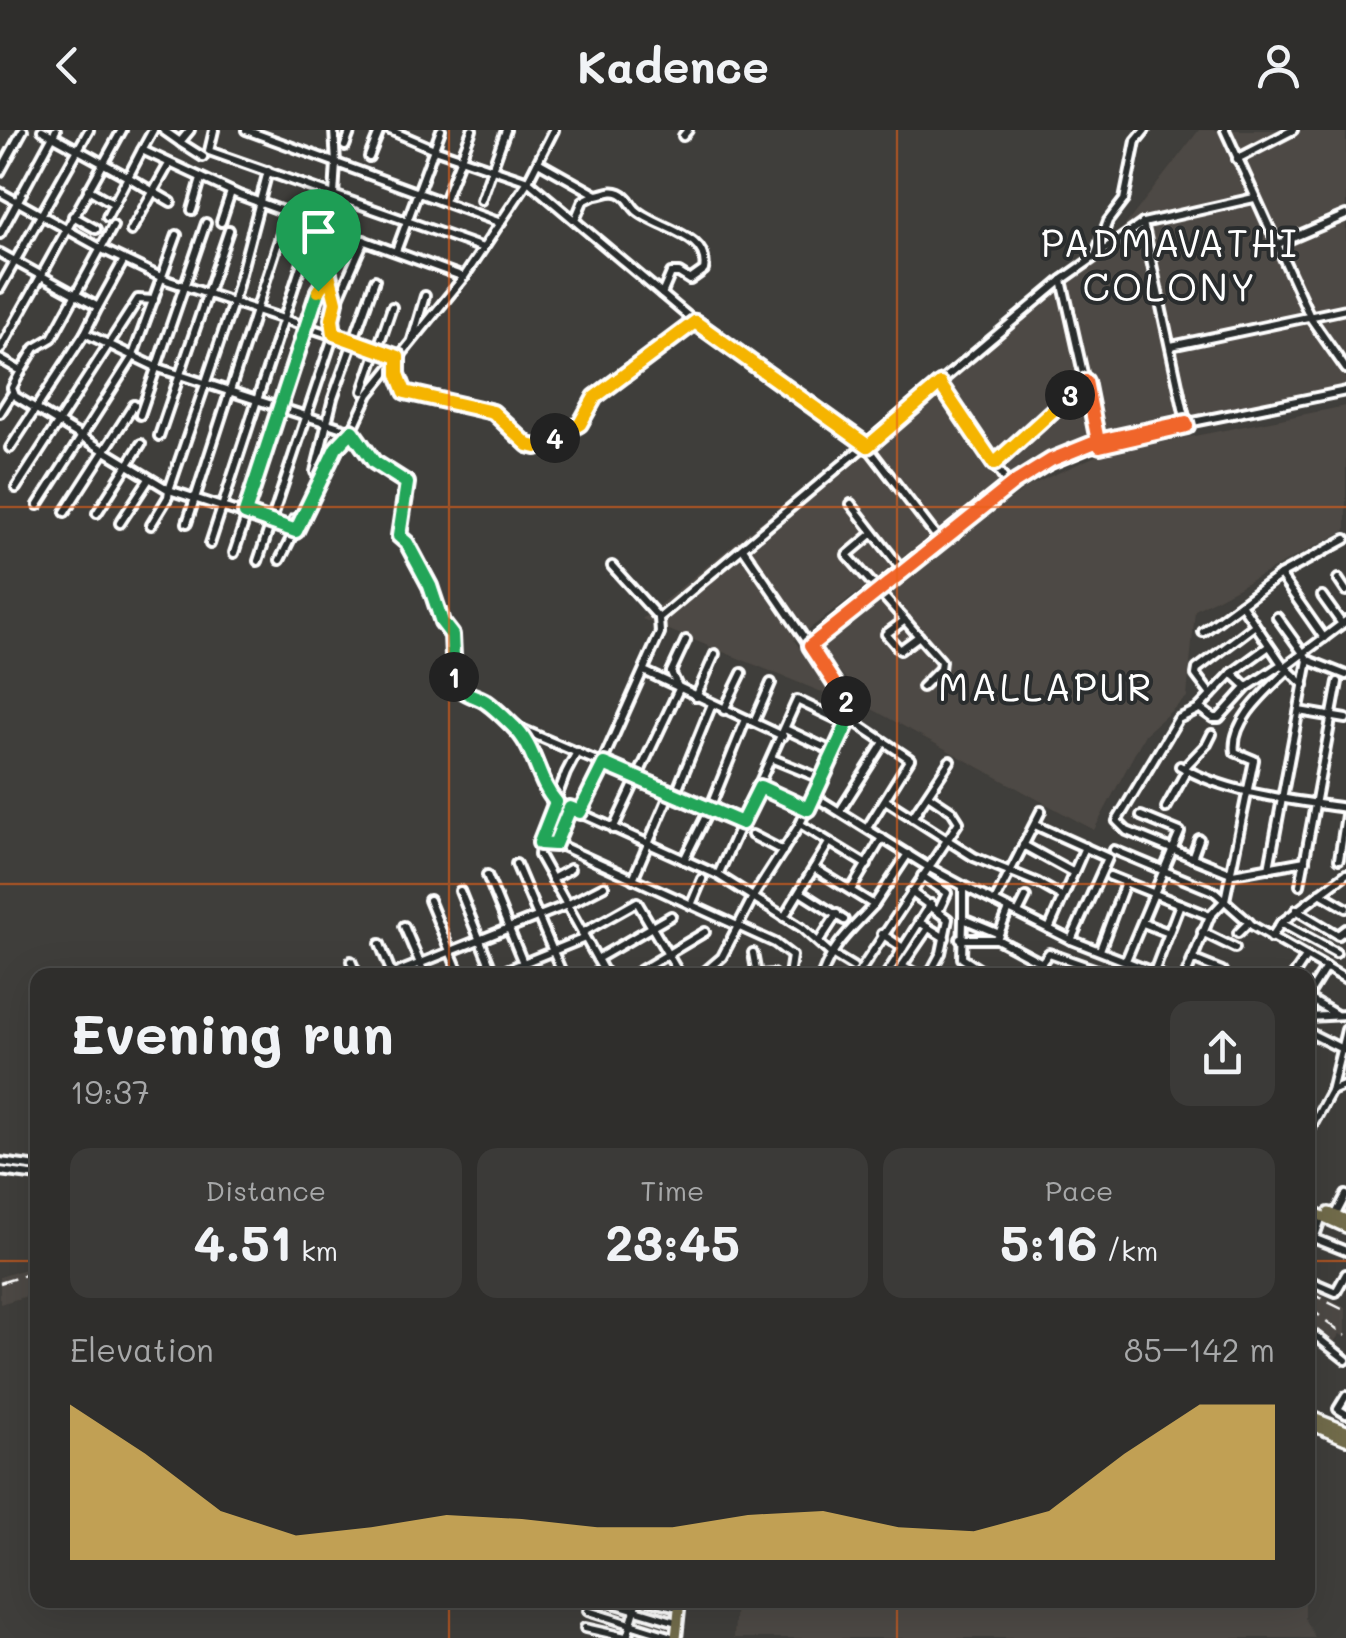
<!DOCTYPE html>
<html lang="en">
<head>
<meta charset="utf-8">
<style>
  body { margin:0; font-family:Mali,sans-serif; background:#3b3a38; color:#f1f3f6; height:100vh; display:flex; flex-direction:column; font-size:38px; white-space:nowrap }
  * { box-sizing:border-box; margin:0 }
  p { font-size:32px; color:#a7a8a9 }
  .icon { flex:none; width:55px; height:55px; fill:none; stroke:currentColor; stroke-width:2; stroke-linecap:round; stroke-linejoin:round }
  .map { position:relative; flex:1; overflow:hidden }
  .drawer { position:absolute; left:30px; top:838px; width:1285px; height:640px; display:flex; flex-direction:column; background:#2f2e2c; border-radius:20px; box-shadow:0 10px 40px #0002,0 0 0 2px #4a4a48 }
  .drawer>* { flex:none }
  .pin { position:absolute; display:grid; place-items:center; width:85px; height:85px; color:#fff; margin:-102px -42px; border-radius:50% 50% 50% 0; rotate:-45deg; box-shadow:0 0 10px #0007 }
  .pin .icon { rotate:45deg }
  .km { position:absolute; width:50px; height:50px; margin:-25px; border-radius:50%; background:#222; color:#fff; font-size:28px; line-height:50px; text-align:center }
  .round { display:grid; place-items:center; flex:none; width:105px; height:105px; border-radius:20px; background:#3b3a38 }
  .summary { display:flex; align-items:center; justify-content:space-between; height:170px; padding:0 40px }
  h1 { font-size:55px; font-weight:800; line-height:75px }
  .figures { display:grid; grid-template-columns:repeat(3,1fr); gap:15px; height:170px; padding:10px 40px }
  .figures div { display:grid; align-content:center; border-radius:20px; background:#3b3a38; text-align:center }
  .figures b { font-size:50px; font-weight:800 }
  .figures small { font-size:28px; font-weight:400 }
  .figures p { font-size:28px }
  .chart { height:280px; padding:20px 40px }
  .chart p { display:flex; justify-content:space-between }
  .chart svg { width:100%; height:180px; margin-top:10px; fill:#ffd166; opacity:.7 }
  header { display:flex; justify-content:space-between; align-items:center; height:130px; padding:0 40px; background:#2f2e2c; font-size:45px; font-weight:800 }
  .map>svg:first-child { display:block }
  .built { fill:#4e4944 }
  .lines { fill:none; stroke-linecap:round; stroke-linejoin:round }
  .minor-casing { stroke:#fff; stroke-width:14 }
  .major-casing { stroke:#fff; stroke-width:16 }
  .minor { stroke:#2a2d2e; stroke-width:6 }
  .major { stroke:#726c4b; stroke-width:9 }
  .rail { stroke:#fff; stroke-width:2.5; stroke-dasharray:15 8; stroke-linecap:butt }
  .split-1-casing { stroke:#fff; stroke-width:20 }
  .split-2-casing { stroke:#fff; stroke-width:20 }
  .split-3-casing { stroke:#fff; stroke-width:20 }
  .split-4-casing { stroke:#fff; stroke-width:20 }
  .split-5-casing { stroke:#fff; stroke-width:20 }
  .split-1 { stroke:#22a559; stroke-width:12 }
  .split-2 { stroke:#22a559; stroke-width:12 }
  .split-3 { stroke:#f0652b; stroke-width:12 }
  .split-4 { stroke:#f5b400; stroke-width:12 }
  .split-5 { stroke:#f5b400; stroke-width:12 }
  .grid { fill:none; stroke:#e96118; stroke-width:2.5; stroke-opacity:0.55 }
  .labels { text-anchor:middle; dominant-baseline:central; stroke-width:8; stroke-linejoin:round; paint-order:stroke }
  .neighbourhood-label { font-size:38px; letter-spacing:2.5px; fill:#fff; stroke:#2a2d2e }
</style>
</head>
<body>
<header><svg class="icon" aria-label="back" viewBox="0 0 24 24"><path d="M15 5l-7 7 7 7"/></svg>Kadence<svg class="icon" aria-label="person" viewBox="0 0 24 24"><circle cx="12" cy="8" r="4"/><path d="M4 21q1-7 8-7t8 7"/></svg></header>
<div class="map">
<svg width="1346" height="1508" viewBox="0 0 1346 1508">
  <rect width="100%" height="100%" fill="#3f3e3b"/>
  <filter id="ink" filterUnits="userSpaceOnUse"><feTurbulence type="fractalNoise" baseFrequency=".01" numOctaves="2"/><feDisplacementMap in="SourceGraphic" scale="20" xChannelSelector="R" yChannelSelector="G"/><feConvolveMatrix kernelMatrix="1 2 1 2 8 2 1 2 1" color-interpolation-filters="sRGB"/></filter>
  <g filter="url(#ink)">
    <g class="built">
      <polygon points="1199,0 1346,0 1346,260 1086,312 1029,337 794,510 834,567 642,489 1124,97"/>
      <polygon points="1346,276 1346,400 1195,480 1187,567 1145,604 1094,700 872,579 815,513 1029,356 1098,325"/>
      <polygon points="37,1135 37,1163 0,1174 0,1147"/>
      <polygon points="1308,1158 1346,1178 1346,1208 1340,1204 1328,1220 1308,1203"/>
      <polygon points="736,1470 1305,1470 1305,1488 1315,1508 734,1508"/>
    </g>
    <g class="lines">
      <defs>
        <g id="minor">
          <polyline points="42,0 128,47 142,20 239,65 464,147"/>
          <polyline points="163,0 180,12 190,0"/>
          <polyline points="214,0 209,21 483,118"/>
          <polyline points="246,0 501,93"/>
          <polyline points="390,0 434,19 528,51 695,192 867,316 940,411"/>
          <polyline points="1225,0 1311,189 1346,239"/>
          <polyline points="683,6 688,0"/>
          <polyline points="181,13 203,27"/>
          <polyline points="345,16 351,0"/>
          <polyline points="142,20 153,0"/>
          <polyline points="369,27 380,0"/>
          <polyline points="1237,29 1293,0"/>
          <path d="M538,32L597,65C605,64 611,59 620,63C629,67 630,74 636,80C657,99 711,104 704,140L690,150L679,143H671L662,164"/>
          <polyline points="268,41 234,170 169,360 296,401"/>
          <polyline points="0,42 23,0"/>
          <polyline points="88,59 114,74"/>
          <polyline points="0,62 104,120 169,151 398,227 398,245 405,262 493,282 523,312 536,317 580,294 595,267 695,192"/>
          <polyline points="481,70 506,0"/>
          <polyline points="444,71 472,0"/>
          <polyline points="192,80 201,49"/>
          <polyline points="73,86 96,99"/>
          <polyline points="107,87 128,47 171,72"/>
          <polyline points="575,90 583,71 595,65"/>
          <polyline points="221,92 231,62"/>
          <polyline points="1143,93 1186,292"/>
          <polyline points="131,101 169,34"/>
          <polyline points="0,104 56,0"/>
          <polyline points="1276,115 1346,85"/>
          <polyline points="396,121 441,0"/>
          <path d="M0,123L98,177L85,203L158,238L352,301L374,332L407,353L399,406L407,413L430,456L443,492L452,505L454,552C463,562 474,565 484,571C494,578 502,588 512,595L742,693"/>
          <polyline points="1095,126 1108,91 1124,70 1136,11 1145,0"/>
          <polyline points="1062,150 1099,314"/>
          <polyline points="0,158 89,0"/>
          <polyline points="337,172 364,110"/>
          <polyline points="98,177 124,130"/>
          <polyline points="412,210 425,166"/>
          <polyline points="1171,216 1346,179"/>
          <polyline points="0,220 122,0"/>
          <polyline points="0,229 21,241 12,258 15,266 169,360 168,367 151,395"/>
          <polyline points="21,241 35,218 52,208 113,96"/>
          <polyline points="940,255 1007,353"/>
          <polyline points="363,261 392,177"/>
          <polyline points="0,283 12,264"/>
          <polyline points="140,285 206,93"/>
          <polyline points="159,306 229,100"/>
          <polyline points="10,318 85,203"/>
          <polyline points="994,333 1085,252"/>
          <polyline points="1046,336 1090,318 1154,304"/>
          <polyline points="315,342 333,268 375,150"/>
          <polyline points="16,358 138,169 154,170"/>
          <polyline points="851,374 900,437"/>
          <polyline points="38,375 132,228 177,105"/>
          <polyline points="65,382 134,275"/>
          <polyline points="97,383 141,314"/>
          <polyline points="245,383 318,161 329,144"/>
          <polyline points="120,393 149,349"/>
          <polyline points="187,393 288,82"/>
          <polyline points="289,399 294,389"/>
          <polyline points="873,403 847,425 941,531 940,539 922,557"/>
          <polyline points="945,407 1014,354"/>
          <polyline points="210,414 315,93"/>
          <polyline points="234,423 247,384"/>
          <polyline points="280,430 333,324 352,301 369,264 464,147 528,51 554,0"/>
          <polyline points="258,431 334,204 333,189 337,172 329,144 336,33 334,0"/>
          <polyline points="612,436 659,488"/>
          <polyline points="1280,445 1324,508"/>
          <polyline points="1338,449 1346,461"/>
          <polyline points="1322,466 1342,494"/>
          <polyline points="1241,474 1282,534 1304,555"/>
          <polyline points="1277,487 1308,530 1346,545"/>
          <polyline points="905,490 886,504 900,520 919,506"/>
          <polyline points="1203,502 1280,445 1346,409"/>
          <polyline points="809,513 1007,353 1014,353 1051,330 1099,311 1346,261"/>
          <polyline points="1269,516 1232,543 1197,580 1178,589 1117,691 1127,701 1233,744 1305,731"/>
          <polyline points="1285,537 1346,491"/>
          <polyline points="644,541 783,606"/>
          <polyline points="1247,557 1282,534"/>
          <polyline points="1211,565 1196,545 1197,539 1255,495"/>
          <polyline points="696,567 715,524"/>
          <polyline points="1199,578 1213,588 1219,588 1247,557 1232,543"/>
          <polyline points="724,580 742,543"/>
          <polyline points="1299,581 1346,589"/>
          <polyline points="849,588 910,629 867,698"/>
          <polyline points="754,592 771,553"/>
          <polyline points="513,596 533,623 552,669 556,672 718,745 802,798 830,823 853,837"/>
          <polyline points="785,599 834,622"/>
          <polyline points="773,629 822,649"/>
          <path d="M1180,636C1227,664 1292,670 1346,678"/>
          <polyline points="1184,638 1207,614 1212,604"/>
          <polyline points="760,657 808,679"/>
          <polyline points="675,665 712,574"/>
          <polyline points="814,666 928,737 963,756 1071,810 1161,845"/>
          <polyline points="885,670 974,727 1038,753 1063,767"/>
          <polyline points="570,678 555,713 775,813 792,826 789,845"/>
          <polyline points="1166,678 1187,640"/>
          <polyline points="840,681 884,612"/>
          <polyline points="580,682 660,503 659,488 1062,150 1143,93 1254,68"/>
          <polyline points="912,688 950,631"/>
          <polyline points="800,694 867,735"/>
          <polyline points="1035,695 1108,728 1071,810"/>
          <polyline points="613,699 679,559 671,542 686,510"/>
          <polyline points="752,705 783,721"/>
          <polyline points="540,712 566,643 577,622"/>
          <polyline points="555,713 540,713 539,725 606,845"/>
          <polyline points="1023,715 1074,743"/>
          <polyline points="1114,720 1215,762 1253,796 1346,849"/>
          <polyline points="1192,728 1199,709"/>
          <polyline points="1339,729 1346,685"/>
          <polyline points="684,730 710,678 746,589"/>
          <polyline points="516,734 563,845"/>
          <polyline points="814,738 874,775 908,724"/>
          <polyline points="1269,738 1308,530"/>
          <polyline points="487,745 528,845"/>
          <polyline points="718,745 797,570 847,594"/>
          <polyline points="922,746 947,763 939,780"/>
          <polyline points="1110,746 1210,786"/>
          <polyline points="552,749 570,739"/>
          <polyline points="633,749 670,663"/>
          <polyline points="1300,755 1338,552"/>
          <polyline points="963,756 963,789 997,803"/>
          <polyline points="851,760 882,708"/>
          <polyline points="460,761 494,845"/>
          <polyline points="800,762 844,790"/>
          <polyline points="911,762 948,789 941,823 929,845"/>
          <polyline points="1320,763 1346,778"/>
          <polyline points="429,770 460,845"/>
          <polyline points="995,771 1041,681"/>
          <polyline points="691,775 702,749"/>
          <polyline points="1009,779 997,809 1042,833"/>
          <polyline points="1296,780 1338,805 1346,799"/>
          <polyline points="1018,783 1026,767"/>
          <polyline points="784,787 829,713"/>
          <polyline points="963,789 962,828 988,845"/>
          <polyline points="919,792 945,808"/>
          <polyline points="1143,793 1169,803"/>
          <polyline points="1281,793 1346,744"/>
          <polyline points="404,796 425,845"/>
          <polyline points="1049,799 1085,717"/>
          <polyline points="1202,802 1235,818"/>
          <polyline points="582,803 637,772 680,845"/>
          <polyline points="1238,803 1249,792"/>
          <polyline points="882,804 903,818"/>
          <polyline points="1271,808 1281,793 1336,823"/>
          <polyline points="960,809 997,809"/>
          <polyline points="820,810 837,784"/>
          <polyline points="380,814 392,844"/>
          <polyline points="1100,820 1125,753"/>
          <polyline points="753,823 757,845"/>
          <polyline points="597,829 671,786"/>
          <polyline points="1192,829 1222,841"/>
          <polyline points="1126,830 1180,702 1141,686"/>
          <polyline points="351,831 357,845"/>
          <polyline points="902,836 918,845"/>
          <polyline points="1154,842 1180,774"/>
          <polyline points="391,845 567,775 604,756"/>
          <polyline points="494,845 585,808"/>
          <polyline points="633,845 705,802"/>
          <polyline points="701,845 722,827 753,767 800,694 849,588 844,566 744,420"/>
          <polyline points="761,845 773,844"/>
          <path d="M822,845C835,811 851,800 874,775"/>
          <polyline points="861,845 860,841 959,692 952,681 928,665"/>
          <polyline points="886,845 931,774"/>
          <polyline points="896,845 928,798"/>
          <polyline points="1032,845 1049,823 1111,845"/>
          <path d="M1186,845L1210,786L1225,770L1254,630L1235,622C1230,591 1268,560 1288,540"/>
          <polyline points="1294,845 1306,827"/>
          <polyline points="1308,866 1326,837"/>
          <polyline points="1308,868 1335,884"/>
          <polyline points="1308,887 1346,885"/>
          <polyline points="1308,902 1346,921"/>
          <polyline points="1331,961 1346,955"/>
          <polyline points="1308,1003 1331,961 1346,900"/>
          <polyline points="0,1032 38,1037"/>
          <polyline points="0,1041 38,1046"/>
          <polyline points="1335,1086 1346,1065"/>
          <polyline points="1308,1106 1346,1121"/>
          <polyline points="1314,1109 1322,1086"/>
          <polyline points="1308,1150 1336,1162 1346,1144"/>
          <polyline points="1308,1200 1346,1230"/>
          <polyline points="1346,1266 1338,1279 1346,1284"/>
          <polyline points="603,1470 673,1491"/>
          <polyline points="651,1470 674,1476"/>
          <polyline points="588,1481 672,1507"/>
          <polyline points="585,1498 630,1508"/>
          <polyline points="627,1507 638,1470"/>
        </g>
        <g id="major">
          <polyline points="1308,1080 1346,1097"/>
          <polyline points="1329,1083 1346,1090"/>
          <polyline points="1308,1286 1346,1301"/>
          <polyline points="1308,1293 1346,1309"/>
          <polyline points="676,1508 680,1470"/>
        </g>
      </defs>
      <use href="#minor" class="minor-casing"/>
      <use href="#major" class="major-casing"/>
      <use href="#minor" class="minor"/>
      <use href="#major" class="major"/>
      <g class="rail">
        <polyline points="0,1153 38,1141"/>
        <polyline points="1308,1162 1346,1181"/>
        <polyline points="1308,1177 1346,1206"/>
      </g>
    </g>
  </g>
  <g class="lines" filter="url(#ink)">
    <defs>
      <polyline id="split-1" points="318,161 245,383 296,401 336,318 352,301 374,332 407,353 399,406 407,413 430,456 442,492 452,505 454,547"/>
      <path id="split-2" d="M454,547C458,562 470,564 483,570C492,575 506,589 513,596C536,617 537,651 556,672L540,713L555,714L570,678L580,682L604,634L742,693L760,657L808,679L850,588L846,571"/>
      <polyline id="split-3" points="846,571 810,516 1014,353 1051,330 1098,311 1186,292 1187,296 1100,316 1098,311 1086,251 1070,265"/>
      <polyline id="split-4" points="555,308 580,294 595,267 695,192 868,316 940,254 994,334 1070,265"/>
      <polyline id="split-5" points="318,161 329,144 336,172 332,189 334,204 398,227 398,244 405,262 493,282 528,315 536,317 555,308"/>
    </defs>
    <use href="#split-1" class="split-1-casing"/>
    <use href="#split-2" class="split-2-casing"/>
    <use href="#split-3" class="split-3-casing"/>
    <use href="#split-4" class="split-4-casing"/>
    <use href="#split-5" class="split-5-casing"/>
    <use href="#split-1" class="split-1"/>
    <use href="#split-2" class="split-2"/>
    <use href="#split-3" class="split-3"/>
    <use href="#split-4" class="split-4"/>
    <use href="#split-5" class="split-5"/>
  </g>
  <path class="grid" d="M449,0V845M897,0V845M0,377H1346M0,754H1346M0,1131H38M1308,1131H1346M449,1470V1508M897,1470V1508"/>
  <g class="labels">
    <g class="neighbourhood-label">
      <text x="1170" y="112">PADMAVATHI<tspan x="1170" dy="44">COLONY</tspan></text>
      <text x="1046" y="556">MALLAPUR</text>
    </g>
  </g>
</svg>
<div class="pin" style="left:318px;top:161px;background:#1e9e55"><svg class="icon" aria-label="arrive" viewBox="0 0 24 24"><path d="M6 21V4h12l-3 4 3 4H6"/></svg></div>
<b class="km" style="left:454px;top:547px">1</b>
<b class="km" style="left:846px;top:571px">2</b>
<b class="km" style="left:1070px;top:265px">3</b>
<b class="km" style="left:555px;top:308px">4</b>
<section class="drawer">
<div class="summary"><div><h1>Evening run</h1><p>19:37</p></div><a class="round"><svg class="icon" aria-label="share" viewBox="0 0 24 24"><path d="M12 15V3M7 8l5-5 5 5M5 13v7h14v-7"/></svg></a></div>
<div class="figures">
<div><p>Distance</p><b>4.51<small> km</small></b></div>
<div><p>Time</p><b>23:45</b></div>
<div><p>Pace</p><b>5:16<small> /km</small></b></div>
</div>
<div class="chart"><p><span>Elevation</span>85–142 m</p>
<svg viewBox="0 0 160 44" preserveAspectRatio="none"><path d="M0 44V6L10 18L20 32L30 38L40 36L50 33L60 34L70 36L80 36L90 33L100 32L110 36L120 37L130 32L140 18L150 6L160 6V44z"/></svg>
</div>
</section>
</div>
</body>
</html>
